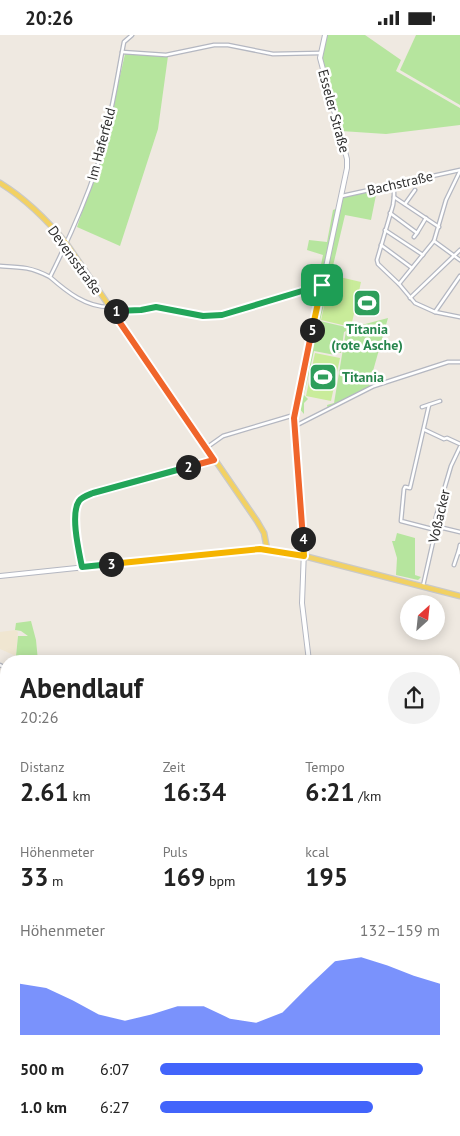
<!DOCTYPE html>
<html lang="de">
<head>
<meta charset="utf-8">
<style>
  body { margin:0; font-family:"PT Sans",sans-serif; background:#f2f2f2; color:#222; height:100vh; display:flex; flex-direction:column; font-size:19px; white-space:nowrap }
  * { box-sizing:border-box; margin:0 }
  p { font-size:16px; color:#767676 }
  .icon { flex:none; width:28px; height:28px; fill:none; stroke:currentColor; stroke-width:2; stroke-linecap:round; stroke-linejoin:round }
  .map { position:relative; flex:1; overflow:hidden }
  .details { position:absolute; left:0px; top:620px; width:460px; height:481px; display:flex; flex-direction:column; background:#fff; border-radius:20px 20px 0 0; box-shadow:0 2px 12px #0003 }
  .details>* { flex:none }
  .needle { width:32px; rotate:27deg }
  .controls { position:absolute; left:400px; top:560px; display:grid; gap:10px }
  .controls a { display:grid; place-items:center; width:45px; height:45px; border-radius:50%; background:#fff; box-shadow:0 2px 12px #0003; font-size:25px }
  .pin { position:absolute; display:grid; place-items:center; width:42px; height:42px; color:#fff; margin:-21px; border-radius:10px; box-shadow:0 2px 8px #0006 }
  .km { position:absolute; width:25px; height:25px; margin:-12px; border-radius:50%; background:#222; color:#fff; font-size:14px; line-height:25px; text-align:center }
  .round { display:grid; place-items:center; flex:none; width:52px; height:52px; border-radius:26px; background:#f2f2f2 }
  .overview { display:flex; align-items:center; justify-content:space-between; height:85px; padding:0 20px }
  h1 { font-size:28px; font-weight:600; line-height:38px }
  .figures { display:grid; grid-template-columns:repeat(3,1fr); gap:8px; height:85px; padding:5px 20px }
  .figures div { display:grid; align-content:center }
  .figures b { font-size:25px; font-weight:600 }
  .figures small { font-size:14px; font-weight:400 }
  .figures p { font-size:14px }
  .chart { height:140px; padding:10px 20px }
  .chart p { display:flex; justify-content:space-between }
  .chart svg { width:100%; height:90px; margin-top:5px; fill:#4264fb; opacity:.7 }
  ul { padding:0 20px; list-style:none; font-size:16px }
  li { display:grid; grid-template-columns:80px 60px 1fr; align-items:center; height:38px }
  li i { height:12px; border-radius:6px; background:#4264fb }
  .status { display:flex; justify-content:space-between; align-items:center; height:35px; padding:0 25px; background:#fff; direction:ltr }
  .status svg { height:14px; fill:currentColor }
  .map>svg:first-child { display:block }
  .education { fill:#f0e6d1 }
  .green { fill:#b6e59e }
  .pitch { fill:#c9ec9a }
  .lines { fill:none; stroke-linecap:round; stroke-linejoin:round }
  .minor-casing { stroke:#b4b7c1; stroke-width:5 }
  .secondary-casing { stroke:#b4b7c1; stroke-width:6 }
  .primary-casing { stroke:#c9c9c9; stroke-width:7 }
  .minor { stroke:#fff; stroke-width:2.5 }
  .secondary { stroke:#fff; stroke-width:4 }
  .primary { stroke:#f2d163; stroke-width:4.5 }
  .split-1-casing { stroke:#fff; stroke-width:10 }
  .split-2-casing { stroke:#fff; stroke-width:10 }
  .split-3-casing { stroke:#fff; stroke-width:10 }
  .split-4-casing { stroke:#fff; stroke-width:10 }
  .split-5-casing { stroke:#fff; stroke-width:10 }
  .split-6-casing { stroke:#fff; stroke-width:10 }
  .split-1 { stroke:#22a559; stroke-width:6 }
  .split-2 { stroke:#f0652b; stroke-width:6 }
  .split-3 { stroke:#22a559; stroke-width:6 }
  .split-4 { stroke:#f5b400; stroke-width:6 }
  .split-5 { stroke:#f0652b; stroke-width:6 }
  .split-6 { stroke:#f5b400; stroke-width:6 }
  .labels { text-anchor:middle; dominant-baseline:central; stroke-width:5; stroke-linejoin:round; paint-order:stroke }
  .street-label { font-size:14px; fill:#2e2e2e; stroke:#fff }
  .leisure-label { font-size:14px; font-weight:bold; fill:#27864d; stroke:#fff }
</style>
</head>
<body>
<div class="status"><b>20:26</b><svg viewBox="0 0 49 12"><path d="M0 12V9h3v3zM5 12V6h3v6zM10 12V3h3v9zM15 12V0h3v12zM26 1h20v11H26zM47 4h2v5h-2z"/></svg></div>
<div class="map">
<svg width="460" height="1101" viewBox="0 0 460 1101">
  <rect width="100%" height="100%" fill="#efe9e1"/>
  <polygon class="education" points="15,595 18,597 16,621 0,614 0,597"/>
  <g class="green">
    <polygon points="327,0 365,0 401,25 396,36 460,73 460,90 386,99 341,96 322,23"/>
    <polygon points="416,0 460,0 460,70 400,35"/>
    <polygon points="125,19 168,21 158,94 120,211 77,192 104,111"/>
    <polygon points="377,155 371,185 345,180 320,286 350,293 388,283 369,350 371,351 328,374 327,370 334,368 346,296 344,297 341,318 336,318 335,320 314,316 304,360 308,364 304,368 304,379 298,372 328,233 325,232 321,249 317,249 323,220 307,215 309,205 327,207 333,175 338,173 342,162"/>
    <polygon points="397,498 415,503 415,540 421,542 418,545 396,540 397,523 392,506 395,506"/>
    <polygon points="31,586 36,605 38,626 14,626 16,621 18,601 28,601 21,596 15,595 16,588"/>
    <polygon points="0,736 6,743 6,842 0,843"/>
    <polygon points="460,764 460,806 454,805 454,766"/>
  </g>
  <g class="pitch">
    <polygon points="331,240 361,247 351,292 321,285"/>
    <polygon points="361,255 379,259 374,281 356,277"/>
    <polygon points="315,318 340,323 331,366 306,361"/>
  </g>
  <g class="lines">
    <defs>
      <g id="minor">
        <polyline points="122,17 166,20 214,10 228,10 273,19 320,18"/>
        <polyline points="394,150 394,162 393,170 377,225 378,229 399,249 415,268 435,277 460,282"/>
        <polyline points="342,161 460,135"/>
        <polyline points="394,162 439,192"/>
        <polyline points="405,169 415,155"/>
        <polyline points="390,178 417,198 426,183"/>
        <polyline points="385,195 423,220"/>
        <polyline points="414,202 417,198"/>
        <polyline points="434,206 460,225"/>
        <polyline points="381,210 412,233"/>
        <path d="M0,231C21,232 31,232 50,242C68,206 84,170 97,132C110,91 116,48 124,7L132,0"/>
        <path d="M50,242C67,257 86,272 109,272"/>
        <polyline points="399,249 434,206 446,165 460,136"/>
        <polyline points="410,263 460,215"/>
        <polyline points="114,276 141,275 157,272 203,281 222,280 322,250"/>
        <polyline points="435,277 460,241"/>
        <polyline points="429,370 410,453 405,452 404,454 401,486 432,494 439,492 460,497"/>
        <polyline points="422,372 440,366"/>
        <polyline points="295,391 374,351 448,327 460,327"/>
        <polyline points="425,395 444,404 447,403 460,409"/>
        <polyline points="206,413 223,401 294,380"/>
        <polyline points="460,510 459,515 460,518"/>
        <polyline points="454,530 459,515"/>
        <polyline points="82,532 75,498 77,471 82,463 93,458 215,425"/>
        <polyline points="423,551 435,498 436,482 451,431 460,412"/>
        <polyline points="0,630 6,633"/>
        <polyline points="0,679 6,682"/>
        <polyline points="454,853 460,851"/>
        <polyline points="454,894 460,899"/>
        <polyline points="0,924 6,931"/>
        <polyline points="161,1095 167,1101"/>
      </g>
      <g id="secondary">
        <polyline points="0,541 248,515 267,514"/>
        <polyline points="309,626 302,568 304,515 299,470 294,383 347,133 347,124 320,23 325,0"/>
        <polyline points="317,1101 319,1095"/>
      </g>
      <path id="primary" d="M0,148C26,164 47,185 66,208L257,486L264,498L267,514L304,521L460,561"/>
    </defs>
    <use href="#minor" class="minor-casing"/>
    <use href="#secondary" class="secondary-casing"/>
    <use href="#primary" class="primary-casing"/>
    <use href="#minor" class="minor"/>
    <use href="#secondary" class="secondary"/>
    <use href="#primary" class="primary"/>
  </g>
  <g class="lines">
    <defs>
      <polyline id="split-1" points="116,276 141,275 156,272 203,281 222,280 322,250"/>
      <polyline id="split-2" points="116,276 112,276 214,425 188,432"/>
      <path id="split-3" d="M111,529L82,532C79,517 70,479 79,466C82,462 88,460 93,458L188,432"/>
      <polyline id="split-4" points="111,529 260,514 304,521 303,504"/>
      <polyline id="split-5" points="303,504 294,383 312,295"/>
      <polyline id="split-6" points="312,295 322,250"/>
    </defs>
    <use href="#split-1" class="split-1-casing"/>
    <use href="#split-2" class="split-2-casing"/>
    <use href="#split-3" class="split-3-casing"/>
    <use href="#split-4" class="split-4-casing"/>
    <use href="#split-5" class="split-5-casing"/>
    <use href="#split-6" class="split-6-casing"/>
    <use href="#split-1" class="split-1"/>
    <use href="#split-2" class="split-2"/>
    <use href="#split-3" class="split-3"/>
    <use href="#split-4" class="split-4"/>
    <use href="#split-5" class="split-5"/>
    <use href="#split-6" class="split-6"/>
  </g>
  <defs>
    <symbol id="stadium-square" viewBox="-11 -11 22 22"><rect x="-9" y="-9" width="18" height="18" rx="4" fill="#2e9e5b" stroke="#fff"/><path d="M0-5a6.5 5 0 1 0 0 10a6.5 5 0 1 0 0-10ZM-3.5-1.8h7v3.6h-7Z" fill="#fff"/></symbol>
  </defs>
  <g fill-rule="evenodd">
    <use href="#stadium-square" x="351" y="252" width="32" height="32"/>
    <use href="#stadium-square" x="307" y="326" width="32" height="32"/>
  </g>
  <g class="labels">
    <g class="street-label">
      <text transform="translate(334 76) rotate(75)">Esseler Straße</text>
      <text transform="translate(101 109) rotate(-75)">Im Haferfeld</text>
      <text transform="translate(400 148) rotate(-13)">Bachstraße</text>
      <text transform="translate(75 225) rotate(54)">Devensstraße</text>
      <text transform="translate(439 481) rotate(-77)">Voßacker</text>
    </g>
    <g class="leisure-label">
      <text x="367" y="294">Titania<tspan x="367" dy="16">(rote Asche)</tspan></text>
      <text x="342" y="342" text-anchor="start">Titania</text>
    </g>
  </g>
</svg>
<div class="controls">
<a><svg class="needle" viewBox="-14 -14 28 28"><path d="M0-13l5 13h-10z" fill="#e53935"/><path d="M0 13l5-13h-10z" fill="#767676"/></svg></a>
</div>
<div class="pin" style="left:322px;top:250px;background:#1e9e55"><svg class="icon" aria-label="arrive" viewBox="0 0 24 24"><path d="M6 21V4h12l-3 4 3 4H6"/></svg></div>
<b class="km" style="left:116px;top:276px">1</b>
<b class="km" style="left:188px;top:432px">2</b>
<b class="km" style="left:111px;top:529px">3</b>
<b class="km" style="left:303px;top:504px">4</b>
<b class="km" style="left:312px;top:295px">5</b>
<section class="details">
<div class="overview"><div><h1>Abendlauf</h1><p>20:26</p></div><a class="round"><svg class="icon" aria-label="share" viewBox="0 0 24 24"><path d="M12 15V3M7 8l5-5 5 5M5 13v7h14v-7"/></svg></a></div>
<div class="figures">
<div><p>Distanz</p><b>2.61<small> km</small></b></div>
<div><p>Zeit</p><b>16:34</b></div>
<div><p>Tempo</p><b>6:21<small> /km</small></b></div>
</div>
<div class="figures">
<div><p>Höhenmeter</p><b>33<small> m</small></b></div>
<div><p>Puls</p><b>169<small> bpm</small></b></div>
<div><p>kcal</p><b>195</b></div>
</div>
<div class="chart"><p><span>Höhenmeter</span>132–159 m</p>
<svg viewBox="0 0 160 44" preserveAspectRatio="none"><path d="M0 44V19L10 21L20 27L30 34L40 37L50 34L60 30L70 30L80 36L90 38L100 33L110 20L120 8L130 6L140 10L150 15L160 19V44z"/></svg>
</div>
<ul>
<li><b>500 m</b>6:07<i style="width:94%"></i></li>
<li><b>1.0 km</b>6:27<i style="width:76%"></i></li>
</ul>
</section>
</div>
</body>
</html>
